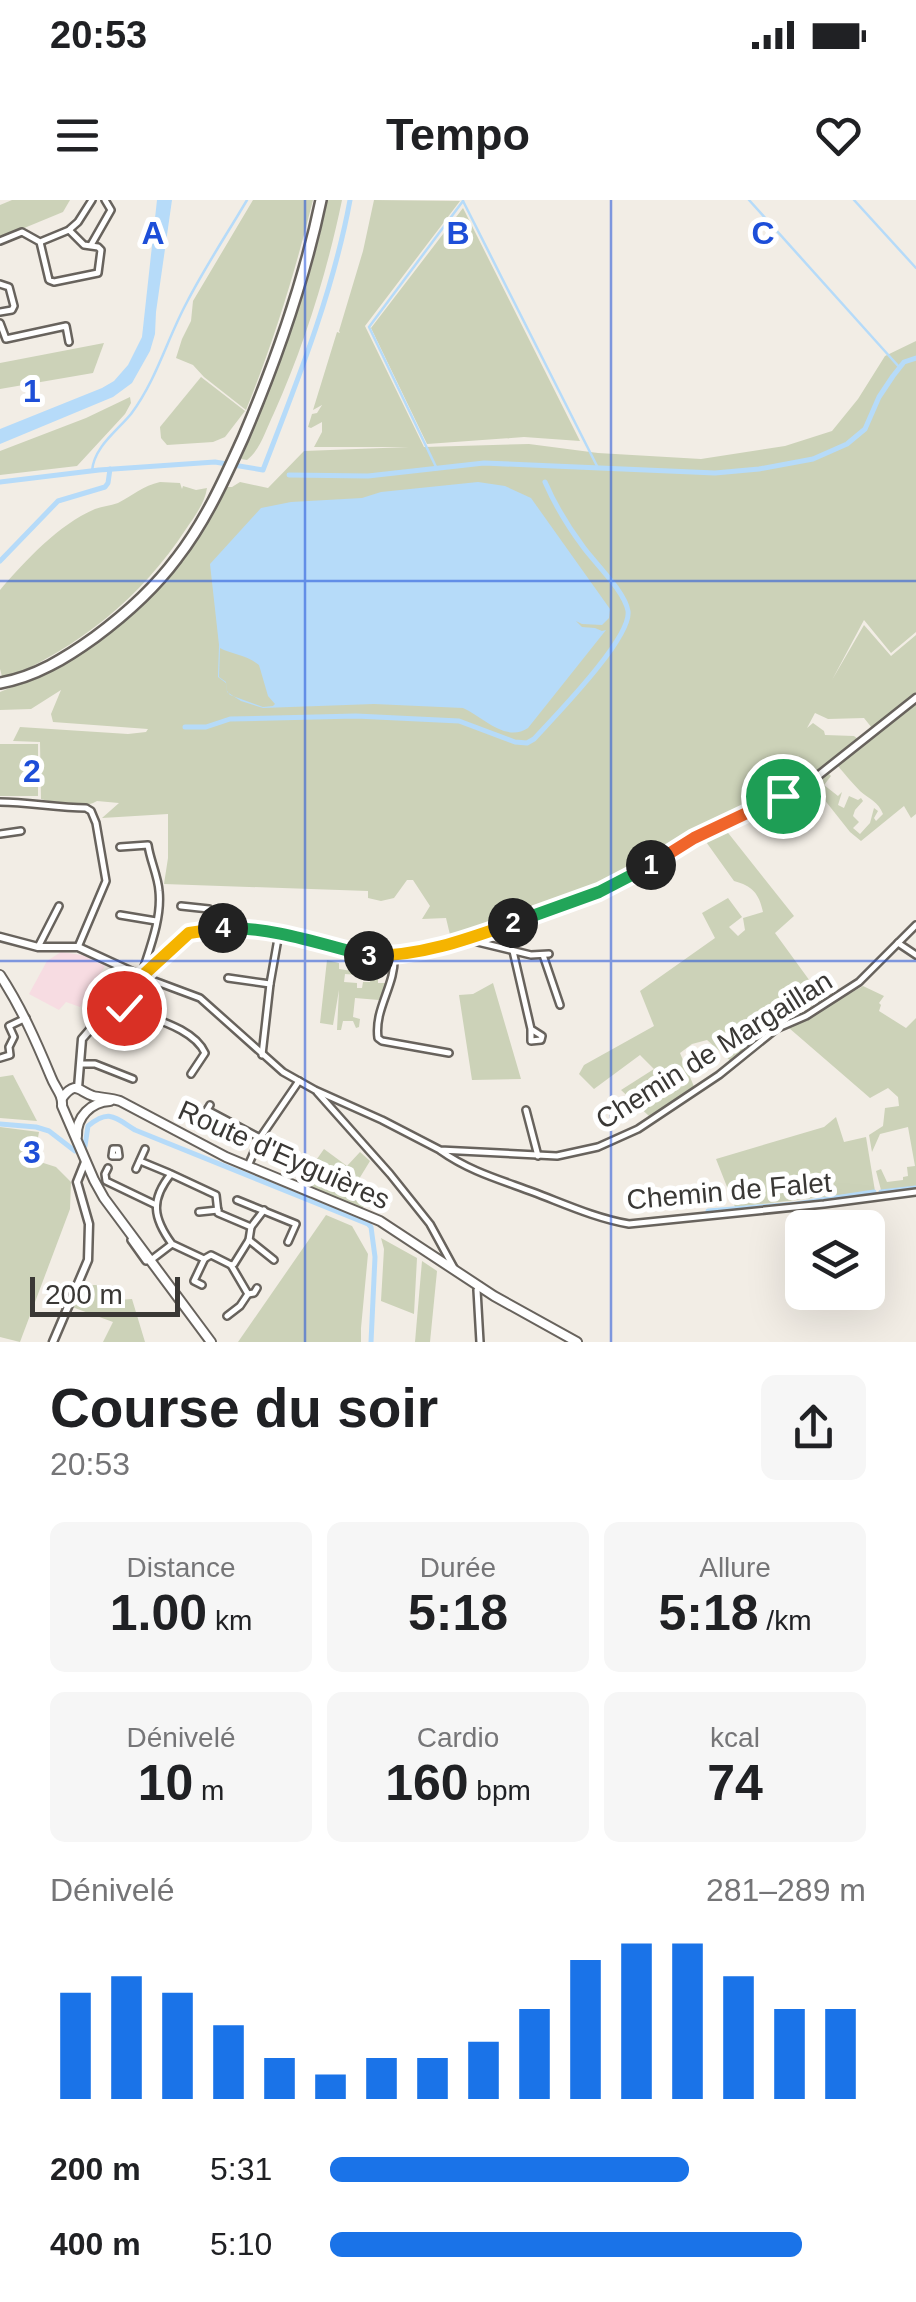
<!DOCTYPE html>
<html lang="fr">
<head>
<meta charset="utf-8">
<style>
  body { margin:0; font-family:Arial,sans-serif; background:#f6f6f6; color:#202124; height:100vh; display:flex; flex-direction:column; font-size:38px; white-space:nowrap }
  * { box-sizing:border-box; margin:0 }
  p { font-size:32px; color:#757577 }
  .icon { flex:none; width:55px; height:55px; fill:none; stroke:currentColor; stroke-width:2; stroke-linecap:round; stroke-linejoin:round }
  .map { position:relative; height:1142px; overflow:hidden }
  .drawer { display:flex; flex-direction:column; background:#fff; flex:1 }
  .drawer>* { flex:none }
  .tools { position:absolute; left:785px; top:1010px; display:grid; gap:20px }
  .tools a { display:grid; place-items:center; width:100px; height:100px; border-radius:15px; background:#fff; box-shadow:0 10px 40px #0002; font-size:50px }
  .scale { position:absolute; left:30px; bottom:25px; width:150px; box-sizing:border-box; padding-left:10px; border:5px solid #3a3835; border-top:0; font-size:28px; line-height:35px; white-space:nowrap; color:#3a3835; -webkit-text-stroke:8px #fff; paint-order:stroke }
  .pin { position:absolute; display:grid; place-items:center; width:85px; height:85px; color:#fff; margin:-42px; border:5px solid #fff; border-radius:50%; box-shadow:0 2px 10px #0007 }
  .km { position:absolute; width:50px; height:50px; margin:-25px; border-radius:50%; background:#222; color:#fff; font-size:28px; line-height:50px; text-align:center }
  .round { display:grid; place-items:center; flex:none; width:105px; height:105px; border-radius:15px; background:#f6f6f6 }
  .summary { display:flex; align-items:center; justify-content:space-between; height:170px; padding:0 50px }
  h1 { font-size:55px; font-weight:600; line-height:75px }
  .metrics { display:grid; grid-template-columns:repeat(3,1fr); gap:15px; height:170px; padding:10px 50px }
  .metrics div { display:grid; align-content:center; border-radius:15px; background:#f6f6f6; text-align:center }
  .metrics b { font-size:50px; font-weight:600 }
  .metrics small { font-size:28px; font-weight:400 }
  .metrics p { font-size:28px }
  .chart { height:280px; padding:20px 50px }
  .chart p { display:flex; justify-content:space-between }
  .chart svg { width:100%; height:180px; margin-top:10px; stroke:#1a73e8; stroke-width:6 }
  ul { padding:0 50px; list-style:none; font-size:32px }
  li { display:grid; grid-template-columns:160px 120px 1fr; align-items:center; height:75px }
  li i { height:25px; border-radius:12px; background:#1a73e8 }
  .status { display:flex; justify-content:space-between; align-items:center; height:70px; padding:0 50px; background:#fff; direction:ltr }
  .status svg { height:28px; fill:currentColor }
  header { display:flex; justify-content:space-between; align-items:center; height:130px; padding:0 50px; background:#fff; font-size:45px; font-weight:600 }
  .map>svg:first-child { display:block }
  .education { fill:#f7dce2 }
  .green { fill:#ccd2b8 }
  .water { fill:#b6dbf9; fill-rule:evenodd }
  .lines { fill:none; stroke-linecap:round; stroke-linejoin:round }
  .stream { stroke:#b6dbf9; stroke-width:2.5 }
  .canal { stroke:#b6dbf9; stroke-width:5 }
  .minor-casing { stroke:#68635d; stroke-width:10 }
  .tertiary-casing { stroke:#68635d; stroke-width:11 }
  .secondary-casing { stroke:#68635d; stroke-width:12 }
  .primary-casing { stroke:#68635d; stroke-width:14 }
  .minor { stroke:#fff; stroke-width:5 }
  .tertiary { stroke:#fff; stroke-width:6 }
  .secondary { stroke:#fff; stroke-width:8 }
  .primary { stroke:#fff; stroke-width:9 }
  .split-1-casing { stroke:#fff; stroke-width:20 }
  .split-2-casing { stroke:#fff; stroke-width:20 }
  .split-3-casing { stroke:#fff; stroke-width:20 }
  .split-4-casing { stroke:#fff; stroke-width:20 }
  .split-5-casing { stroke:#fff; stroke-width:20 }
  .split-1 { stroke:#f0652b; stroke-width:12 }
  .split-2 { stroke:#22a559; stroke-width:12 }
  .split-3 { stroke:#f5b400; stroke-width:12 }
  .split-4 { stroke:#22a559; stroke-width:12 }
  .split-5 { stroke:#f5b400; stroke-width:12 }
  .grid { fill:none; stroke:#1d4ed8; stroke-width:2.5; stroke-opacity:0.55 }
  .labels { text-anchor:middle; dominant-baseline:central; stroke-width:10; stroke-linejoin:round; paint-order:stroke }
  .street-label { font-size:28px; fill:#3a3835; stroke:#fff }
  .grid-label { font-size:32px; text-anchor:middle; font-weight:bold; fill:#1d4ed8; stroke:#fff; stroke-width:10; stroke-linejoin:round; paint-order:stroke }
</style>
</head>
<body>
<div class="status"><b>20:53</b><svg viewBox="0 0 49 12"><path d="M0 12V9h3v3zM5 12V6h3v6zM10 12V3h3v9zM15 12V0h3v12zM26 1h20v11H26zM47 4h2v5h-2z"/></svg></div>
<header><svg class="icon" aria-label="menu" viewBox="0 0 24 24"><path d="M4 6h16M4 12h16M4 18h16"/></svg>Tempo<svg class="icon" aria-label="heart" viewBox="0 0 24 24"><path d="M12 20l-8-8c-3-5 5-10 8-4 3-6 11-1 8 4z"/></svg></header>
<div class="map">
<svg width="916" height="1142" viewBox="0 0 916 1142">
  <rect width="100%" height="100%" fill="#f2ede5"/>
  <polygon class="education" points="61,752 82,755 105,766 80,807 66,802 59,810 29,794 47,761"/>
  <g class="green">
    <polygon points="12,0 70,0 63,12 0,38 0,5"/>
    <path d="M253,0H313C295,72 274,141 246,210L204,177L193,165L176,158L182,139L191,121L193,101Z"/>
    <path d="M327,0H342C327,73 304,146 274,213C266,229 261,249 247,260L241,259C275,175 311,90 327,0Z"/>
    <path d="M374,0L460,1L365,126L424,247L529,244L598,253L701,259L785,246L832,231L858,199L885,156L916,141V432L891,453L864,420L832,480L864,425L891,456L916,435V496L872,528L864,518L828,519L815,513L807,528L813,523L824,531L825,535L854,536L858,539L827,567L796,585L692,636L642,667L597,689L451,739L446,718L422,719L430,706L413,680H407L394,698L381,701L368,698V691L164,684L168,658V614L102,618L119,603L97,601C82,610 57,604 41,599L40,542L13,541L20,527L128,534L146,532L148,529L53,522L51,514L61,490L31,509L0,510V492C85,459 162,403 208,322C214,311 219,299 226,287H232L240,282L268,288L304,251L409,247H314L322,232V222L311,228L308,227L312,214L317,213L322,205L313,210L337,132L340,133L339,131L363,51Z"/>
    <polygon points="463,8 580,241 524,237 427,244 371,128"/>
    <polygon points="104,143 93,173 0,189 0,163"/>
    <polygon points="201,177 245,211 225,237 213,242 167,245 161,238 160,227"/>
    <polygon points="130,197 131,203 125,214 77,266 0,275 0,251 86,218"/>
    <path d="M160,282L180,283L182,289L183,286L196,290L207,288C205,303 194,317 186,329C141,398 78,448 3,480L0,469V390C26,360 58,325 95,309C103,306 110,306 118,303C133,295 143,286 160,282Z"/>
    <path d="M916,504V614L911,618L904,606L861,641L850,632L812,584L828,573L831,576L824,585L838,596L842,592L838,605L844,608L849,596L858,600L861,598L863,601L855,610L853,616L859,622L853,628L860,634L870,623L874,608L878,611L874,618L876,621L883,614C878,601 870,600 860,591C852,583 845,574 837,565Z"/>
    <rect x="0" y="544" width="38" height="52"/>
    <path d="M725,629L794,716L775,733L823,799L760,835L732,862L707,840L692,844L680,853L695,889L649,916L621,890L654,869L640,855L594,889L579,874L584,865L654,826L640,791L715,738L702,713L728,698L742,717L729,727L738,736L745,730L743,718L763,712C759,693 752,686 734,681L704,639Z"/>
    <polygon points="327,760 339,763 339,769 359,772 359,775 345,774 344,782 357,783 357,788 362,788 363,782 370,782 372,772 378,773 378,783 386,783 379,800 355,798 353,817 360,819 359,827 356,828 353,821 343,821 341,830 337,830 339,790 333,825 320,823"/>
    <polygon points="493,783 521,879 472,880 459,795 473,794"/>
    <polygon points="863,786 884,796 879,803 881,805 879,811 906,828 916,818 916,987 881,990 876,971 881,969 887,982 903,980 903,977 908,976 907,967 915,966 908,927 880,934 872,952 869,935 883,926 885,908 899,906 898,897 888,888 870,898 789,828"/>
    <polygon points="13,875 37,921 0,918 0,877"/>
    <polygon points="836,917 844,942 866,937 875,991 735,1007 716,959 824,927"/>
    <polygon points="0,927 39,932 34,960 56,967 71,982 70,1009 20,1142 0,1137"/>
    <polygon points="324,949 347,966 360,952 370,961 359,979 366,984 361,992 369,998 362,1009 305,985 317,959"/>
    <polygon points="326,1015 352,1026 368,1054 361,1128 361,1142 238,1142"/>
    <polygon points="381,1038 417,1058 414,1114 381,1101 384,1049"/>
    <polygon points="422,1061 437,1071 430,1142 415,1142"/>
    <polygon points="83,1082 91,1085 103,1085 105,1101 132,1099 145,1142 103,1142 113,1122 72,1107"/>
  </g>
  <g class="water">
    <polygon points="157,0 172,0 156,112 155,134 150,151 132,183 113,197 0,244 0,229 102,188 114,181 128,165 142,137"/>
    <path d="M478,282L505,286L531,298L610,409L609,418L602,425L582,424L576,421L582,427L595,428L602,431L606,430L528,528C506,543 483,517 463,508L374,504L263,508L241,501L227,492L226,483L218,477L219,445L210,364L261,308L291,302L362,298L381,292ZM220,448C231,454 247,455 259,465L268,496L275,504L273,506L263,507L230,495L227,491L226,482L219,477Z"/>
  </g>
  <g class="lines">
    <g class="stream">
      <polyline points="749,0 900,168"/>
      <polyline points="854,0 916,68"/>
      <polyline points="463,1 598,268"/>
      <polyline points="437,269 369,127 463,1"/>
      <path d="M92,271C94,247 116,232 131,214C157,179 167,139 187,102C205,67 227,34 247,0"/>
    </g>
    <g class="canal">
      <polyline points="289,275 368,276 484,263 715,273 759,269 813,259 847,244 865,229 879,197 893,176 904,162 916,158"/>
      <path d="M0,282L99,270L215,262L263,270C297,182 333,93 350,0"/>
      <polyline points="0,361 58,301 105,287 108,283 110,269"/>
      <path d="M185,527H206L230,519L356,516L459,521L515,542L527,543L534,539C554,517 632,438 628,411C625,392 596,364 584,348C569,328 555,305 545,282"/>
      <path d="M0,924L36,927L49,931L75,951L85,946L88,926C109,909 114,917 135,930L368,1024L371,1027L375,1057L371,1142"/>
      <polyline points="881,992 916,988"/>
      <polyline points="708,1011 796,1004 874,992"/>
    </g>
    <defs>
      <g id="minor">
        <polyline points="70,29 78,22 92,0"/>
        <polyline points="0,41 22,32 40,42 49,80 54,82 98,73 101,50 98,47 84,45 69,30 40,42"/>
        <polyline points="91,45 111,10 105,0"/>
        <polyline points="0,84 9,87 14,106 12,110 0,112"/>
        <polyline points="0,123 6,139 66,126 69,142"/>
        <path d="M0,602C29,602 57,608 86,608L91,611L96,623L106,681L78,747"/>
        <polyline points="0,634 21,631"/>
        <path d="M120,647L148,645C150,660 158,676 159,691C162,719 149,750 141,776L200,798L283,872L315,890L382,920L440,950L557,956L598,947L638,929L719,875L776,829L806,816L859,782L916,725"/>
        <polyline points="181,706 209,709 212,713 215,729"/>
        <polyline points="120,715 156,721"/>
        <polyline points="469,740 531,755 549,754"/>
        <polyline points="898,743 916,755"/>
        <polyline points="38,747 59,706"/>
        <polyline points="513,751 531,829 531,841 541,840 542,836 531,829"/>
        <polyline points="543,755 560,805"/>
        <path d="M394,756C396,785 374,808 378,838L382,841L449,853"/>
        <polyline points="228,778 270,784"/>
        <path d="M114,802C140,817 192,824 205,853L191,874"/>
        <polyline points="262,855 270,784 279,733"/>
        <polyline points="0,858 10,855 9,847 14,837 9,826 26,818"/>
        <polyline points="80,864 95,864 133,879"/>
        <polyline points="317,892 390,974 430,1024 454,1068"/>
        <polyline points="210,905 207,910 260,938"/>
        <polyline points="526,910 538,956"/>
        <polygon points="113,949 118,949 119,956 112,956"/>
        <path d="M441,951C469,971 501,980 533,992C565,1004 595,1018 629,1024L824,1004L916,992"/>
        <polyline points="140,961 169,973"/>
        <polyline points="248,966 260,938 299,881"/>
        <polyline points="108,968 105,974 106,981 156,1005"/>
        <polyline points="136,969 145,949"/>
        <polyline points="237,1000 296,1024 288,1042"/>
        <polyline points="199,1012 218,1010"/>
        <polyline points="251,1027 264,1010"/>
        <path d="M131,1040L146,1061L151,1060L172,1044L204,1059L211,1055L231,1065L234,1064L249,1040L251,1027L218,1013L216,995L171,974C150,1000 153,1018 172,1044"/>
        <polyline points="249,1040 274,1060"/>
        <polyline points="202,1085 194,1081 204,1060"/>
        <polyline points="480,1086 477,1090 480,1142"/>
        <polyline points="248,1094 254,1093 257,1088"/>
        <polyline points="227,1116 240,1106 248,1094 231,1065"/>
      </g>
      <g id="tertiary">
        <polyline points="0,737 38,747 78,747 141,776"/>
        <polyline points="78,888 82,839 114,802 189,733 215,729 267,730 312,739 369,756 394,756 460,743 599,691 663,659 694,637 783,597 819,575 916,498"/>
        <polyline points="53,1142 88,1060 89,1024 77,982 85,962"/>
      </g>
      <g id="secondary">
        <path d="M0,775C21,807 36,841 51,877C55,888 63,894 62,906L94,980L104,998L211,1142"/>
        <path d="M62,898C76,880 78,891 93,896C101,898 111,898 120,901L226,957L380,1021L494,1096L577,1142"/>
        <path d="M77,936C76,917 91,902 110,901"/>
      </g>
      <path id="primary" d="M0,483C35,477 66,458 95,437C126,414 154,389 177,358C205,322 224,280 243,238C276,161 304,82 321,0"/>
    </defs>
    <use href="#minor" class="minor-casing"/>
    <use href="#tertiary" class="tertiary-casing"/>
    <use href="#secondary" class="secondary-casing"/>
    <use href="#primary" class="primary-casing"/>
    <use href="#minor" class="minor"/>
    <use href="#tertiary" class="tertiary"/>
    <use href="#secondary" class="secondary"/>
    <use href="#primary" class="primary"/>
  </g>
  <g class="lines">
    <defs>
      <polyline id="split-1" points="651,665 694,638 783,596"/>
      <polyline id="split-2" points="513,723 599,692 651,665"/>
      <path id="split-3" d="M369,756C421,756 465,740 513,723"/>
      <path id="split-4" d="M223,728C274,727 320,744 369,756"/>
      <polyline id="split-5" points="124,808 114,802 189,733 223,728"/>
    </defs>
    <use href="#split-1" class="split-1-casing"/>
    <use href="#split-2" class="split-2-casing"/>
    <use href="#split-3" class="split-3-casing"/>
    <use href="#split-4" class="split-4-casing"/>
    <use href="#split-5" class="split-5-casing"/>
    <use href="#split-1" class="split-1"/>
    <use href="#split-2" class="split-2"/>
    <use href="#split-3" class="split-3"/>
    <use href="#split-4" class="split-4"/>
    <use href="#split-5" class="split-5"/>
  </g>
  <path class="grid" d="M305,0V1142M611,0V1142M0,381H916M0,761H916"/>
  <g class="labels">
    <g class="street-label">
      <text transform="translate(714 850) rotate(-32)">Chemin de Margaillan</text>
      <text transform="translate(284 955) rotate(24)">Route d'Eyguières</text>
      <text transform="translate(729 991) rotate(-5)">Chemin de Falet</text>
    </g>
  </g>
  <g class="grid-label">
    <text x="153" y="44">A</text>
    <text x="458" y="44">B</text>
    <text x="763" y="44">C</text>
    <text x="32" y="202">1</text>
    <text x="32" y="582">2</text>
    <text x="32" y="963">3</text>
  </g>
</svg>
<div class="tools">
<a><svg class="icon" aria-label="layers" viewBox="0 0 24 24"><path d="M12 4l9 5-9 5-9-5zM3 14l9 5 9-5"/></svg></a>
</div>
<div class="scale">200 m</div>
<div class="pin" style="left:783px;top:596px;background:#1e9e55"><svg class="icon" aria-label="arrive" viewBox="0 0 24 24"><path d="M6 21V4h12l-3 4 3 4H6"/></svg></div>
<div class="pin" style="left:124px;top:808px;background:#d93025"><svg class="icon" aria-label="check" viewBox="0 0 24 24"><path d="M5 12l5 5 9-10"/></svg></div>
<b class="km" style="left:651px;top:665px">1</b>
<b class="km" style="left:513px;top:723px">2</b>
<b class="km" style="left:369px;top:756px">3</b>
<b class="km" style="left:223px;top:728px">4</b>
</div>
<section class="drawer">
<div class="summary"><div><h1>Course du soir</h1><p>20:53</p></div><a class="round"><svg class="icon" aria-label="share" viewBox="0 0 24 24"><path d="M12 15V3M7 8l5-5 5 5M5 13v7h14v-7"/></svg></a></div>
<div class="metrics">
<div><p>Distance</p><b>1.00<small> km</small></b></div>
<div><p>Durée</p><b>5:18</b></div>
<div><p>Allure</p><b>5:18<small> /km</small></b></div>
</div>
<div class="metrics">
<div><p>Dénivelé</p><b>10<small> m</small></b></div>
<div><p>Cardio</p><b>160<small> bpm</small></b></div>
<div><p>kcal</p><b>74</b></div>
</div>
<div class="chart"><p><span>Dénivelé</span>281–289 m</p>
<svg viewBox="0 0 160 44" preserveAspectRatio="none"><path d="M5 44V18M15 44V14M25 44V18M35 44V26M45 44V34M55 44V38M65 44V34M75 44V34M85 44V30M95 44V22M105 44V10M115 44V6M125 44V6M135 44V14M145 44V22M155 44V22"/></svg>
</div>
<ul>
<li><b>200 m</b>5:31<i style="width:67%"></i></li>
<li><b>400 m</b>5:10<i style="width:88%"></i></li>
</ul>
</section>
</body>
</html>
